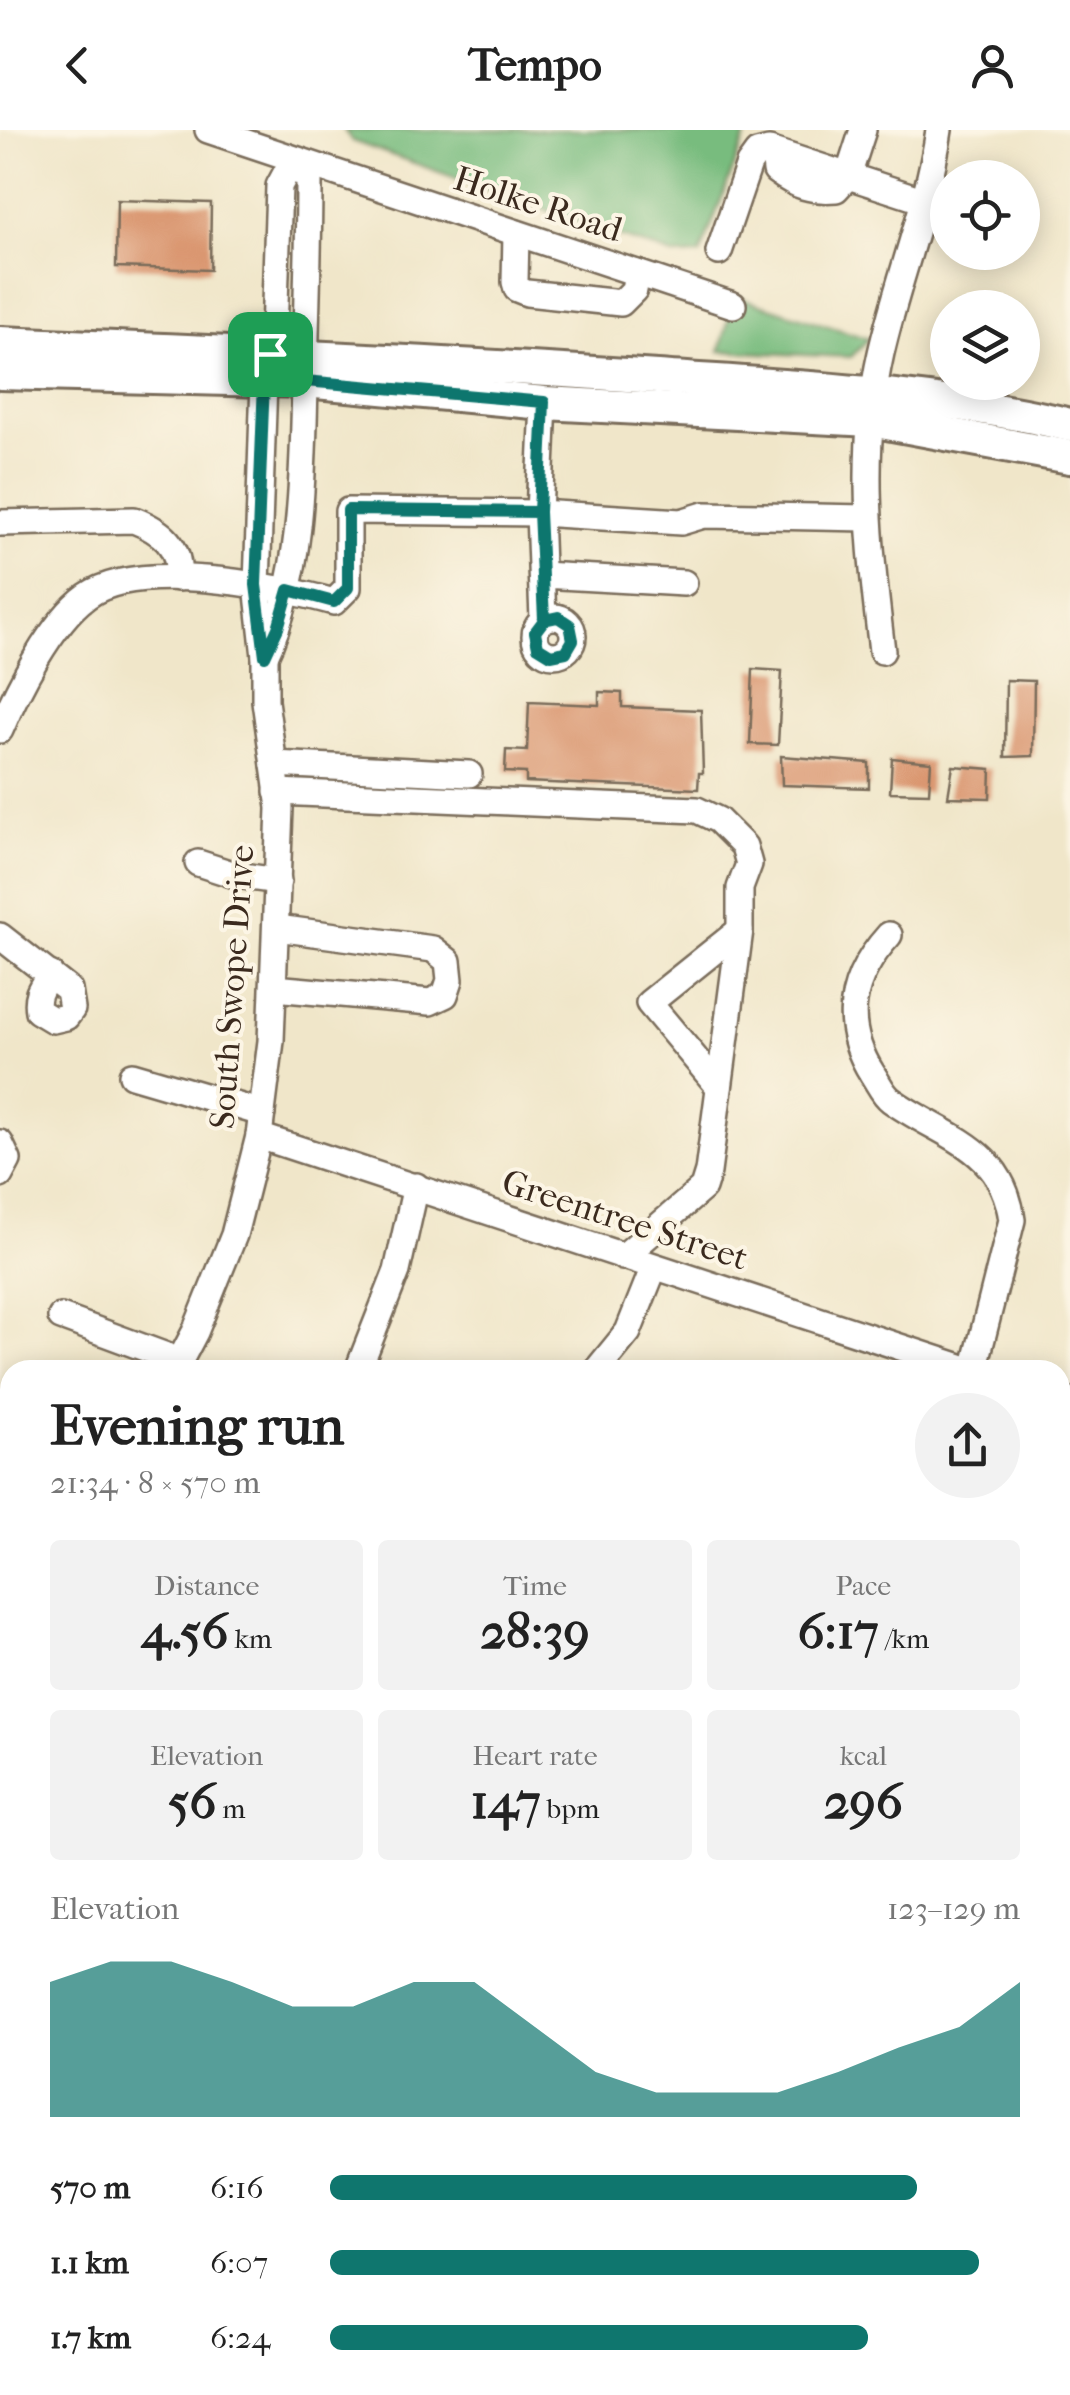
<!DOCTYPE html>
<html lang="en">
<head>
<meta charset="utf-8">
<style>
  body { margin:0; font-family:"IM FELL French Canon",serif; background:#f2f2f2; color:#222; height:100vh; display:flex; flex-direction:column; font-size:38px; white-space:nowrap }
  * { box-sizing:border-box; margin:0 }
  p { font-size:32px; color:#767676 }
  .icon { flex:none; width:55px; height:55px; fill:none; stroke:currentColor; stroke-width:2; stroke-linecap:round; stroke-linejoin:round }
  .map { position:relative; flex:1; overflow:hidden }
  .side { position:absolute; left:0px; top:1230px; width:1070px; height:1035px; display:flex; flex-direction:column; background:#fff; border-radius:30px 30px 0 0; box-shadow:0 5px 25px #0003 }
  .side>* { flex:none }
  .buttons { position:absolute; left:930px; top:30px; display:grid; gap:20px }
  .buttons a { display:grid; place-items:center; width:110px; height:110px; border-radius:50%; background:#fff; box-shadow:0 5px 25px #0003; font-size:50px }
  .pin { position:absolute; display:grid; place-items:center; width:85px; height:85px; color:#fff; margin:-42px; border-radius:20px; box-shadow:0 5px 15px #0006 }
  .round { display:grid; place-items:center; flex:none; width:105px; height:105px; border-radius:52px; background:#f2f2f2 }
  .headline { display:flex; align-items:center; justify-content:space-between; height:170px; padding:0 50px }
  h1 { font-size:55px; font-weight:800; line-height:75px }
  .figures { display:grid; grid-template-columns:repeat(3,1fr); gap:15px; height:170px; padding:10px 50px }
  .figures div { display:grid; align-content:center; border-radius:10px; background:#f2f2f2; text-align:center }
  .figures b { font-size:50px; font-weight:800 }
  .figures small { font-size:28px; font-weight:400 }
  .figures p { font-size:28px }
  .chart { height:280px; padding:20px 50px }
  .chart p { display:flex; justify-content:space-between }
  .chart svg { width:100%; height:180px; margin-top:10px; fill:#0f766e; opacity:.7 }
  ul { padding:0 50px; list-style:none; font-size:32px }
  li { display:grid; grid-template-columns:160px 120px 1fr; align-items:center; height:75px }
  li i { height:25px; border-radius:12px; background:#0f766e }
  header { display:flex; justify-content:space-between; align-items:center; height:130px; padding:0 50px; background:#fff; font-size:45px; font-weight:800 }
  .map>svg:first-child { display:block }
  .forest { fill:#78bc7e; stroke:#5a734e; stroke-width:2.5 }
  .building { fill:#da9771 }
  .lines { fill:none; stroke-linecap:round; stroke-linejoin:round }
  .minor-casing { stroke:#7a6c5a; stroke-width:30 }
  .major-casing { stroke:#7a6c5a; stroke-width:38 }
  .minor { stroke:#fff; stroke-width:25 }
  .major { stroke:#fff; stroke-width:32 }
  .route-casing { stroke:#fff; stroke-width:20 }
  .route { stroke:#0f766e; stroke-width:12 }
  .labels { text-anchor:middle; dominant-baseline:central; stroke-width:8; stroke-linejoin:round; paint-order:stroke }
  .street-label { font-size:35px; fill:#3b2a1e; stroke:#fcf5e5 }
</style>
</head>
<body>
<header><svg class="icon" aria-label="back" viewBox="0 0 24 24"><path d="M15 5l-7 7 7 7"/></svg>Tempo<svg class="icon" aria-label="person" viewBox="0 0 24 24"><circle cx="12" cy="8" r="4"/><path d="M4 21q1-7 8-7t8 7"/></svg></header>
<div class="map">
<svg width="1070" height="2265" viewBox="0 0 1070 2265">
  <rect width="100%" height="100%" fill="#fcf5e5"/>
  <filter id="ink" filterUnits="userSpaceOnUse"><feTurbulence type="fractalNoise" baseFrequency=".01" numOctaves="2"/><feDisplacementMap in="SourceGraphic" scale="20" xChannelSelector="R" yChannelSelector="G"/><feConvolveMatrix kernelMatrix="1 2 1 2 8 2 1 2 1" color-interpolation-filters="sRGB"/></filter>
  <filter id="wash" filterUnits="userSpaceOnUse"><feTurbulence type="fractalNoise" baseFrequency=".0048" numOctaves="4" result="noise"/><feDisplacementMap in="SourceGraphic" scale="40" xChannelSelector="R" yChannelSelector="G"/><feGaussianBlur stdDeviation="2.25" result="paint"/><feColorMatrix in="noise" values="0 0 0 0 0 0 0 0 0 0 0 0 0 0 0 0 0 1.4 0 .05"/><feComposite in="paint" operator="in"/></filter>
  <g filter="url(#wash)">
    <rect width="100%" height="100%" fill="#f0e6c9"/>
    <g class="forest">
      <polygon points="344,0 748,0 700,125 675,126 352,11"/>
      <polygon points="735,166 869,209 851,227 720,221"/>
    </g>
    <g id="blocks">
      <g class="building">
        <polygon points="117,70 211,73 210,140 116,137"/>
        <polygon points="753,539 782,541 778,615 750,614"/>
        <polygon points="1006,550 1034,551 1033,626 1005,627"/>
        <polygon points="599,562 622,563 622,577 701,580 703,643 699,643 698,659 526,652 526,643 505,642 506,620 527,621 529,572 599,575"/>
        <polygon points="781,626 869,633 869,658 782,655"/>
        <polygon points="892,628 931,632 929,663 890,662"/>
        <polygon points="953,636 991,639 990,668 948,667"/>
      </g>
    </g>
  </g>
  <g filter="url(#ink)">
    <use href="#blocks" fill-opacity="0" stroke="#7a6c5a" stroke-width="2.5"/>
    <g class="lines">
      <defs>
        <g id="minor">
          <polyline points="208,0 733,175"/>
          <path d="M774,22L776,41C796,56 811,61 836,59L848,46L863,0"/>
          <polyline points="516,103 515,152 517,159 527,163 621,173 634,160 637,143"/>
          <polyline points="719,122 749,34 757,23 769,20 925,71"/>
          <path d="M0,393L134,390C162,401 181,416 178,448"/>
          <polyline points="542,445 684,453"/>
          <circle cx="554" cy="506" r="19"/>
          <polyline points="543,490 539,383 544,273"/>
          <path d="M882,521C870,419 858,324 881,223C898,148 928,76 939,0"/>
          <path d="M265,526C303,445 303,341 305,252C306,185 309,118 309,51L293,30"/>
          <path d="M0,600C17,560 51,492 87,466C137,429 277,456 334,472L348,458V381L539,383L681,392L704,385L867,388"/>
          <polyline points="274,634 469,644"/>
          <polyline points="277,662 697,680 718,690 744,716 749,734 740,758 740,800 708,1042 703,1058 623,1127"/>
          <polyline points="198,733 235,745 278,751"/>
          <path d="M889,805C850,848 840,893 873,945C879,954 883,964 891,970C944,1008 1002,1015 1012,1090L974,1240"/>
          <path d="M0,806L69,860L72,879L66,887L53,890L38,881C35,865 41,858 50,844"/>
          <polyline points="274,858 430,872 445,865 450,850 448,831 433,819 277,798"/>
          <polyline points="132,945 262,983"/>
          <polyline points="719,957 649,873 740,800"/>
          <polyline points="259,1006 970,1240"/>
          <polyline points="0,1013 8,1030 0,1045"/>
          <polyline points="61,1187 180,1231"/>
          <polyline points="175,1240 195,1202 234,1105 259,1006 271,911 280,678 265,571 265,526 257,455 264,251 274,203 279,56 293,30"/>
          <polyline points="358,1240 397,1141 416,1056"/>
          <polyline points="597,1240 628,1202 654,1137"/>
          <polyline points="1060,1268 1070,1271"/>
          <polyline points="5,1308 10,1310"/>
          <polyline points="0,1526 10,1510"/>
          <polyline points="1060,1736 1070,1718"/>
          <polyline points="0,1977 10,1981"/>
          <polyline points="0,2250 8,2239"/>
        </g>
        <g id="major">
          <path d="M0,213C219,222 438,232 657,247C796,257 935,263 1070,295"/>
          <polyline points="0,243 305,251 544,273 871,290 1070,327"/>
        </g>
      </defs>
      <use href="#minor" class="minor-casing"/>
      <use href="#major" class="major-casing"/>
      <use href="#minor" class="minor"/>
      <use href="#major" class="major"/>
    </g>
  </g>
  <g class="lines" filter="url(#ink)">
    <defs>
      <polyline id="route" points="270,224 264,251 256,455 265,526 278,498 289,460 334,472 348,458 348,380 539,382 544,490 558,487 570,495 573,510 566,522 551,525 538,517 535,502 544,490 539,382 544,272 305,251 306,226 270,224"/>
    </defs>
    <use href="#route" class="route-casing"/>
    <use href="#route" class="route"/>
  </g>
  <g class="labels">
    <g class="street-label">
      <text transform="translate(538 74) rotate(18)">Holke Road</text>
      <text transform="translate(232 857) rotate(-86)">South Swope Drive</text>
      <text transform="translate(625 1090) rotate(18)">Greentree Street</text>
    </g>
  </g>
</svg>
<div class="buttons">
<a><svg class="icon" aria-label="locate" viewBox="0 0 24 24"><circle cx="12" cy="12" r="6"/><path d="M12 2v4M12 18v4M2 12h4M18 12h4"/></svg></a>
<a><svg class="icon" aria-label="layers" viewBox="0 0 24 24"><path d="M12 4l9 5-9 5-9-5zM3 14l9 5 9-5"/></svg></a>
</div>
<div class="pin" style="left:270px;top:224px;background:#1e9e55"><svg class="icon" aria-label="arrive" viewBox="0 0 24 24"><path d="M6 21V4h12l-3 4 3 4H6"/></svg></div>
<section class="side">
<div class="headline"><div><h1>Evening run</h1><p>21:34 · 8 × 570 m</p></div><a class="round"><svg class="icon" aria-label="share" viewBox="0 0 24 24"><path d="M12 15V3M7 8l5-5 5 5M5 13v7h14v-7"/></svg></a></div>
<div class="figures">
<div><p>Distance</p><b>4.56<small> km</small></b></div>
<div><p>Time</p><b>28:39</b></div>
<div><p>Pace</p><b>6:17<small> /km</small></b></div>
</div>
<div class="figures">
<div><p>Elevation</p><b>56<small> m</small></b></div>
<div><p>Heart rate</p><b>147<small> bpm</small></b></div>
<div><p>kcal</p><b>296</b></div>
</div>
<div class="chart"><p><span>Elevation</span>123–129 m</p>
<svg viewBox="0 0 160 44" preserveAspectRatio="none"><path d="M0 44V11L10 6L20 6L30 11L40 17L50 17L60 11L70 11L80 22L90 33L100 38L110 38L120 38L130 33L140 27L150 22L160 11V44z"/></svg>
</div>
<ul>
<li><b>570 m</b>6:16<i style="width:85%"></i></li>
<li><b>1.1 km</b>6:07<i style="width:94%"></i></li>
<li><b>1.7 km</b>6:24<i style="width:78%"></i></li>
</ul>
</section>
</div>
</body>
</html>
